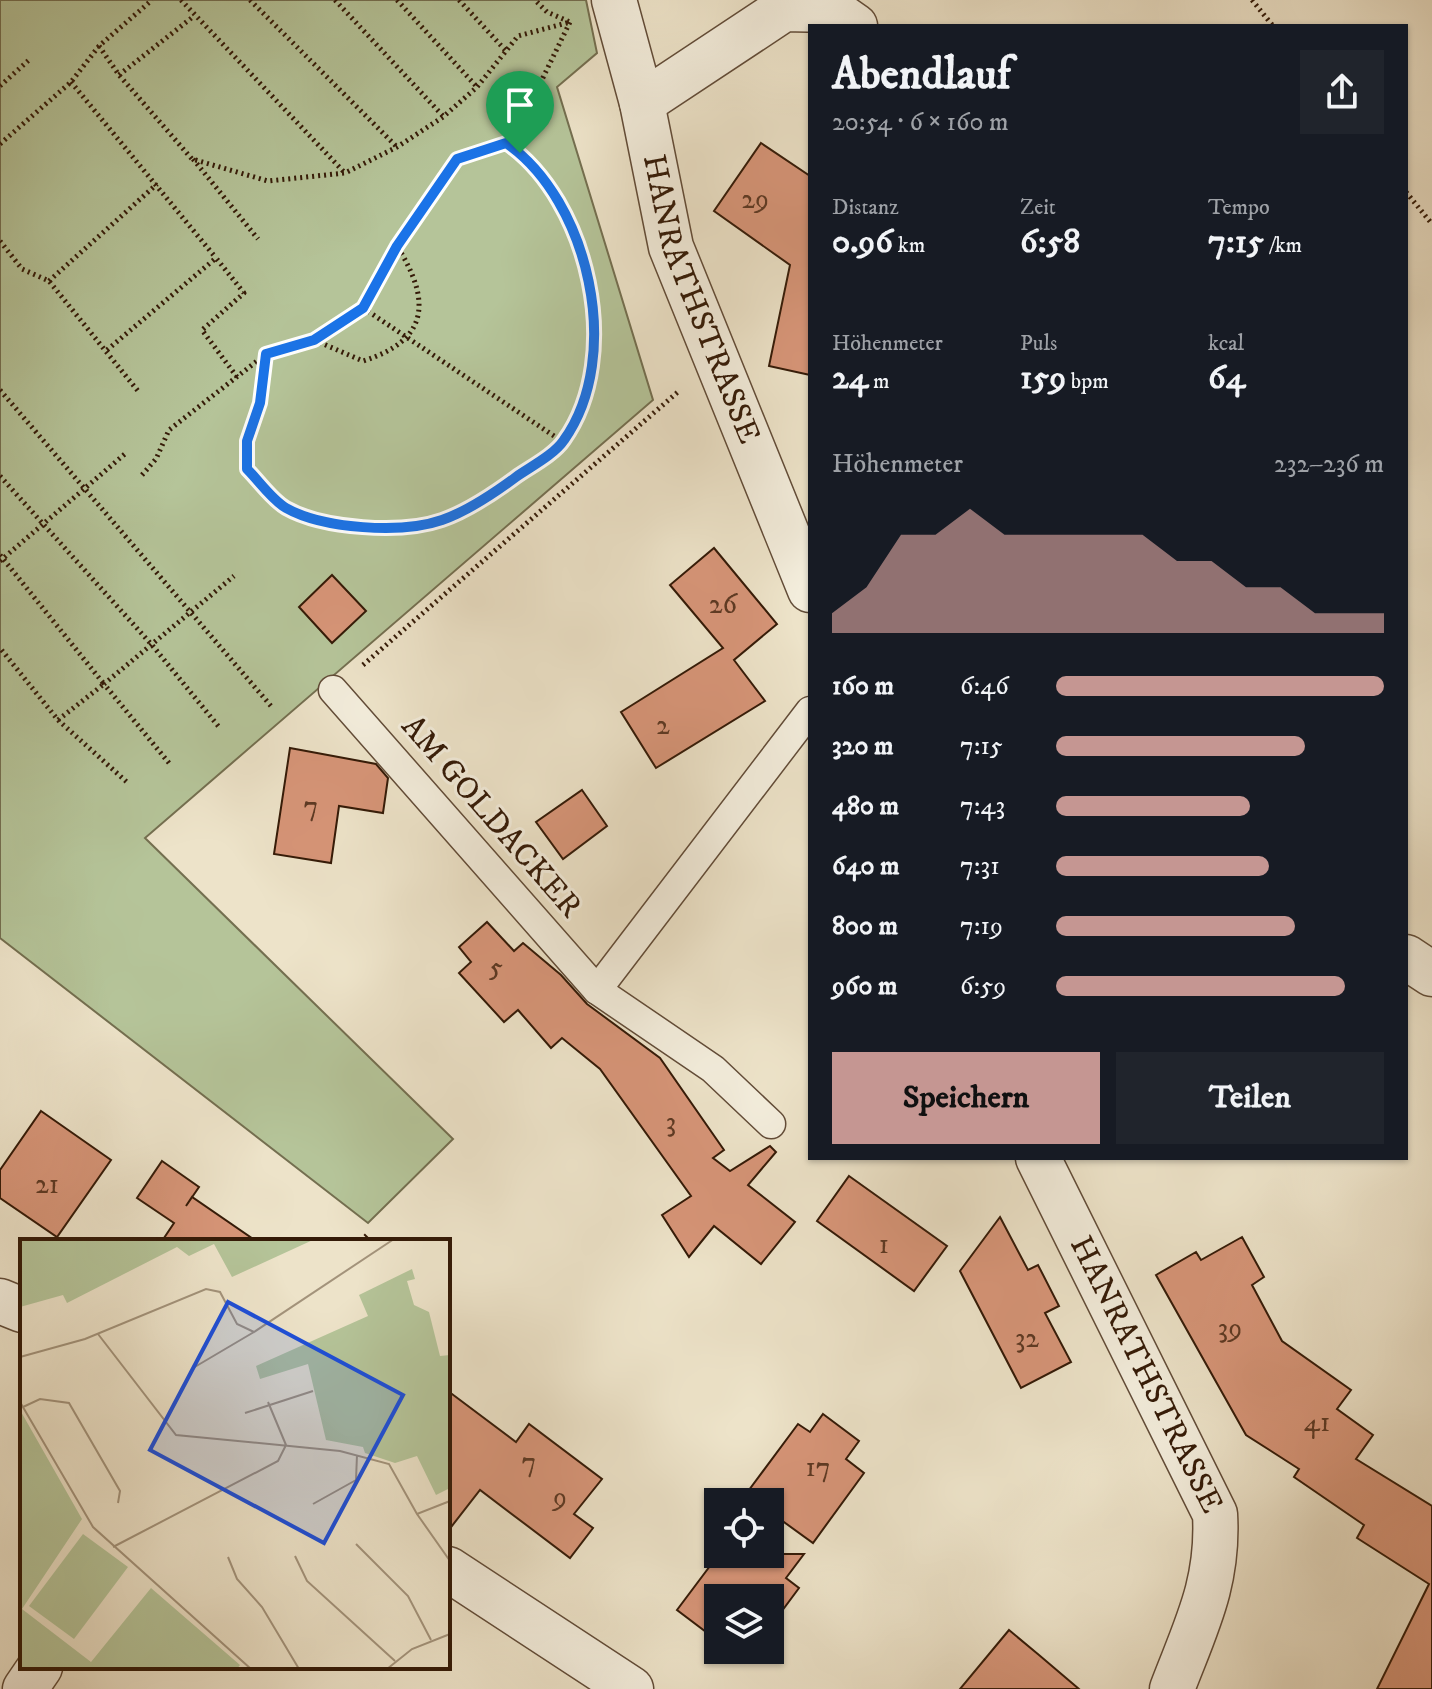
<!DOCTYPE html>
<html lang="de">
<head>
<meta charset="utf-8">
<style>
  body { margin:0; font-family:"IM FELL DW Pica",serif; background:#20242c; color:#f1f3f6; height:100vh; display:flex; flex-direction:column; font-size:30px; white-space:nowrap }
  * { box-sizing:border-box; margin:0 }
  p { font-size:26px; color:#9ea1a6 }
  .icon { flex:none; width:44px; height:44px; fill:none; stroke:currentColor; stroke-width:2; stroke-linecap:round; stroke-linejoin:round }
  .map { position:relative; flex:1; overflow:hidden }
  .drawer { position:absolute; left:808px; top:24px; width:600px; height:1136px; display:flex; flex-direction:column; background:#171b24; border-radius:0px; box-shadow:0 2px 6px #0004 }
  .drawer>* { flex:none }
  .tools { position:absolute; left:704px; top:1488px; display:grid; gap:16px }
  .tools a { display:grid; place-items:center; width:80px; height:80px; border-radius:0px; background:#171b24; box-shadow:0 2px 6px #0004; font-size:40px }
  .pin { position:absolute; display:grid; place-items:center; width:68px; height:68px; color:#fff; margin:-82px -34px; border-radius:50% 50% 50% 0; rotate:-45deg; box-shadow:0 0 8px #0007 }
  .pin .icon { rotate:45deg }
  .round { display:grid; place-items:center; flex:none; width:84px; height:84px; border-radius:0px; background:#20242c }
  .head { display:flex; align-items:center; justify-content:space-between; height:136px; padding:0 24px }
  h1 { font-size:44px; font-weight:700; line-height:60px }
  .metrics { display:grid; grid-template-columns:repeat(3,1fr); gap:12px; height:136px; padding:8px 24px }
  .metrics div { display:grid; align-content:center }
  .metrics b { font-size:34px; font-weight:700 }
  .metrics small { font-size:22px; font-weight:400 }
  .metrics p { font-size:22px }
  .chart { height:224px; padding:16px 24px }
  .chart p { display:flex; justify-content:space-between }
  .chart svg { width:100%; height:144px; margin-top:8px; fill:#c59692; opacity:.7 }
  .primary-button { display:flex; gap:16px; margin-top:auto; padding:16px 24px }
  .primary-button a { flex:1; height:92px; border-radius:0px; background:#c59692; color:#111; font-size:32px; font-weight:700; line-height:92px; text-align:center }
  .primary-button a+a { background:#20242c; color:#f1f3f6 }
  ul { padding:0 24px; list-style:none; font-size:26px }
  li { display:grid; grid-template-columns:128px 96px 1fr; align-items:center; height:60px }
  li i { height:20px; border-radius:10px; background:#c59692 }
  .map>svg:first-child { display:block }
  .green { fill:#b5c499; stroke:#746f50; stroke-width:2 }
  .building { fill:#d79578; stroke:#341a07; stroke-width:2 }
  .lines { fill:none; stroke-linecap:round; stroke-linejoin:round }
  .lane-casing { stroke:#624c38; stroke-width:31 }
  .street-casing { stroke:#624c38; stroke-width:47 }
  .path { stroke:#341a07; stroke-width:5; stroke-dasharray:2 4; stroke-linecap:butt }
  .lane { stroke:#f3eddc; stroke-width:28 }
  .street { stroke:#f3eddc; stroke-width:44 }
  .route-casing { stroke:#fff; stroke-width:16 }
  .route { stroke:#1a73e8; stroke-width:10 }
  .labels { text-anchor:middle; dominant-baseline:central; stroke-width:6; stroke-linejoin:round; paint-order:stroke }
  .number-label { font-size:28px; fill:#5d3923 }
  .street-label { font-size:32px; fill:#341a07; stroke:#f3eddc }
  .inset-road { fill:none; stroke:#a3937b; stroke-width:2 }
  .view { fill:#1d4ed8; fill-opacity:0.15; stroke:#1d4ed8; stroke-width:4 }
  .inset-edge { fill:none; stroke:#341a07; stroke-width:4 }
</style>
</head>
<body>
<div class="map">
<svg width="1432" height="1689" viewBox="0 0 1432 1689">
  <rect width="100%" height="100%" fill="#ede3c9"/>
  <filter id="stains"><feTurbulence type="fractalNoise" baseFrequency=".0025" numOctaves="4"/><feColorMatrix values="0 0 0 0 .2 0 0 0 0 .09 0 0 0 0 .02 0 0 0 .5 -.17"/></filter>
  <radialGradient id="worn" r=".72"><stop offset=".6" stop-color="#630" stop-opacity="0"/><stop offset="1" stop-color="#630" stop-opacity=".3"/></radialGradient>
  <polygon class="green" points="0,0 586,0 597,53 557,87 653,400 145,838 453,1139 368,1223 0,938"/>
  <g class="building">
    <polygon points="761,143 810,176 810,375 769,366 790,265 714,211"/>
    <polygon points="714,548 777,624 734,660 765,701 656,768 621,712 723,648 670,585"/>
    <polygon points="332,575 366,611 332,643 299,607"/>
    <polygon points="290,748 376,764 388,778 383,813 339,806 331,863 274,854"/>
    <polygon points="582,790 607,826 563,859 536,822"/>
    <polygon points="487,922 514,951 523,943 561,975 587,1004 660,1058 724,1150 713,1158 730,1171 770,1146 776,1152 748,1185 795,1222 761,1264 714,1226 689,1257 662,1215 691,1196 600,1069 562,1038 551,1048 518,1010 504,1022 459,973 471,962 459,947"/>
    <polygon points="41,1111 111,1160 57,1237 0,1198 0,1170"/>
    <polygon points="162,1161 199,1187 186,1206 192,1197 256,1241 162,1241 174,1223 137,1198"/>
    <polygon points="849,1176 947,1246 914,1291 817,1221"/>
    <polygon points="1000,1217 1028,1270 1038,1265 1059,1306 1045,1313 1071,1362 1021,1388 960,1271"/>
    <polygon points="1242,1237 1264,1277 1252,1285 1282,1341 1351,1390 1337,1409 1373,1435 1356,1459 1432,1506 1432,1689 1377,1689 1429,1584 1357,1538 1364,1525 1294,1477 1299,1469 1246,1435 1156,1275 1196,1252 1201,1260"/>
    <polygon points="448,1391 516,1442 529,1424 602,1479 574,1514 593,1528 570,1558 480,1490 448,1531"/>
    <polygon points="823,1414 859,1441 846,1459 864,1473 813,1543 770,1512 770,1502 757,1502 746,1494 798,1424 810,1432"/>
    <polygon points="719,1554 804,1554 786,1578 799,1588 770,1627 770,1598 718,1598 718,1641 677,1610"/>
    <polygon points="1009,1630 1039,1655 1079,1689 960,1689"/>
  </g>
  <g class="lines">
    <defs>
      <g id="lane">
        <polyline points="333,690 597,990 713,1069 771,1124"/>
        <polyline points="597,990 810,711"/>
      </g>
      <g id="street">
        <path id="s1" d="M614,0L642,103L671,247L810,590"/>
        <polyline points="642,103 784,9 832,10 855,26"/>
        <polyline points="1406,957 1432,974"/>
        <path id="s2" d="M1038,1158L1215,1514C1219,1583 1196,1626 1172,1689"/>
        <polyline points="0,1301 22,1310"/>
        <polyline points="448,1569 631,1689"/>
        <polyline points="25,1689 40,1667"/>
      </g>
    </defs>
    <use href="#lane" class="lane-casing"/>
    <use href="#street" class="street-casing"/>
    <g class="path">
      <polyline points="181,0 344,172"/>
      <polyline points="250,0 397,147"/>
      <polyline points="335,0 443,116"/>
      <polyline points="397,0 477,87"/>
      <polyline points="459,0 507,52"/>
      <polyline points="1252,0 1273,26"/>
      <polyline points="99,46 119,75 192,159 268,181 345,173 397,147 443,117 477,87 518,36 570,22 547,12 535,0"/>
      <polyline points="119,75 194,16"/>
      <polyline points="71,82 216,258"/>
      <polyline points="0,86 29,60"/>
      <polyline points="0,144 71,82 99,46 152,0"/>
      <polyline points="193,159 258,239"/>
      <polyline points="1406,192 1432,224"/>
      <polyline points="0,241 22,269 49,281 138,391"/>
      <polyline points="49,281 157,184"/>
      <polyline points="363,308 563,442"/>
      <path d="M314,340L363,361C430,340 431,300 397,246"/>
      <polyline points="107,350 216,258 244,293 202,330 237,377"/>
      <path d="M266,354L260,403L247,441V469C259,481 272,500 286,508C323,529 402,533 442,520C468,511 493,494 516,477C530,467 554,455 564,440C624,356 589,200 506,143"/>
      <polyline points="0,390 271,706"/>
      <polyline points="142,475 156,459 169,430 266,354 314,340 363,308 397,246 457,159 506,143 516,133 570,22"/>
      <polyline points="0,476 152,645 219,727"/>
      <polyline points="0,555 104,684 58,720 0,648"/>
      <polyline points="0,561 126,453"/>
      <polyline points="363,665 679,391"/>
      <polyline points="58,720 129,784"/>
      <polyline points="169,763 104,684 234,576"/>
      <polyline points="361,1241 369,1233"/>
    </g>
    <use href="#lane" class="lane"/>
    <use href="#street" class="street"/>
  </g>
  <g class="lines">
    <defs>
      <path id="route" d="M506,143C589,200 624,356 564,440C554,455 530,467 516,477C493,494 468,511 442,520C402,534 323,529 286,508C272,500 259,481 247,469V441L260,403L266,354L314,340L363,308L397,246L457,159Z"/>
    </defs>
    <use href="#route" class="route-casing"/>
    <use href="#route" class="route"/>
  </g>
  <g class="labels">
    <g class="number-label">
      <text x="755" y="199">29</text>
      <text x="723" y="604">26</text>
      <text x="663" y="725">2</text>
      <text x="311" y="806">7</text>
      <text x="496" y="967">5</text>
      <text x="671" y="1122">3</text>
      <text x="47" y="1184">21</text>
      <text x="884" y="1244">1</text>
      <text x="1230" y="1328">39</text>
      <text x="1027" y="1338">32</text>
      <text x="1317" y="1422">41</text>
      <text x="529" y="1462">7</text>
      <text x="818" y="1467">17</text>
      <text x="560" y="1497">9</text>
    </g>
    <g class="street-label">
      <text stroke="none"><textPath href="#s1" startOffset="312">HANRATHSTRASSE</textPath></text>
      <text transform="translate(491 817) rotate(49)">AM GOLDACKER</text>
      <text stroke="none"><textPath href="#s2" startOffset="242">HANRATHSTRASSE</textPath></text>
    </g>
  </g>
  <g transform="translate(20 1239)">
    <rect width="430" height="430" fill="#ede3c9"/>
    <path d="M0,0H295L212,38L194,5L169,17L157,8L47,64L43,56L0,68ZM392,30L395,40L387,42L394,66L409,73L420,117L430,116V249L416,256L397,217L375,224L345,214L343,208L306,201L288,125L240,140L236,127L348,77L339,56ZM0,171L62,280L2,370L71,423L131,349L220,426L217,430H0ZM63,295L108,328L54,400L9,367Z" fill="#b5c499"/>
    <path class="inset-road" d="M78,95L156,196L320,212L369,225L397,275L430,262M0,118L65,100L186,50L200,53L217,85L234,93L374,0M173,129L234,93M0,163L73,288L231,430M248,163L266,206M3,168L20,160L49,164L100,252L98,264M225,174L293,152M293,265L336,241L337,216M397,275L430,322M336,305L388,357L411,401M93,308L258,222L266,206M275,317L287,342L375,422M208,318L217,340L242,368L279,430M367,430L392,410L430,395"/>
    <path class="view" d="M208,63L383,156L304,304L130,211Z"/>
    <rect width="430" height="430" class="inset-edge"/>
  </g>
  <rect width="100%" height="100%" filter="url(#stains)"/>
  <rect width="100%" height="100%" fill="url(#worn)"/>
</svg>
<div class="tools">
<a><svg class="icon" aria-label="locate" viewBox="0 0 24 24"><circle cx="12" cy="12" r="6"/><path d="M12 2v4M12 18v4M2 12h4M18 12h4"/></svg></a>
<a><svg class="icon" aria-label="layers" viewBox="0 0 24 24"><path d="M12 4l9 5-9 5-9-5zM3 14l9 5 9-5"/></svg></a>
</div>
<div class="pin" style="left:520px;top:153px;background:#1e9e55"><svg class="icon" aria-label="arrive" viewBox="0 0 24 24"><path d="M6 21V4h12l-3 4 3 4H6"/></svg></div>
<section class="drawer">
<div class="head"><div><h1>Abendlauf</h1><p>20:54 · 6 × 160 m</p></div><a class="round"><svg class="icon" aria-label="share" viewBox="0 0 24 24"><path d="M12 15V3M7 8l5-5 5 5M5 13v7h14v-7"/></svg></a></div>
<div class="metrics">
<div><p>Distanz</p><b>0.96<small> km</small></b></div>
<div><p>Zeit</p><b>6:58</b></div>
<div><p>Tempo</p><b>7:15<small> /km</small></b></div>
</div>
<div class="metrics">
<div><p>Höhenmeter</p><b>24<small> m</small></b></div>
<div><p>Puls</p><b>159<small> bpm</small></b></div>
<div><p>kcal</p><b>64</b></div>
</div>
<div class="chart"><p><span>Höhenmeter</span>232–236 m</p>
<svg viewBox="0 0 160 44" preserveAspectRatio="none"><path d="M0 44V38L10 30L20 14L30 14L40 6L50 14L60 14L70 14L80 14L90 14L100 22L110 22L120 30L130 30L140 38L150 38L160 38V44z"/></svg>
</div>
<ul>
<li><b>160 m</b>6:46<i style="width:100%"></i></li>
<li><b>320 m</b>7:15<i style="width:76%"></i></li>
<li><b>480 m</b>7:43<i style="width:59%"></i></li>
<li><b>640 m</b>7:31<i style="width:65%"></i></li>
<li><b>800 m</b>7:19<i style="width:73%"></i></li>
<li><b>960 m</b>6:59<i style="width:88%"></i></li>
</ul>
<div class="primary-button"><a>Speichern</a><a>Teilen</a></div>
</section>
</div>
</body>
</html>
